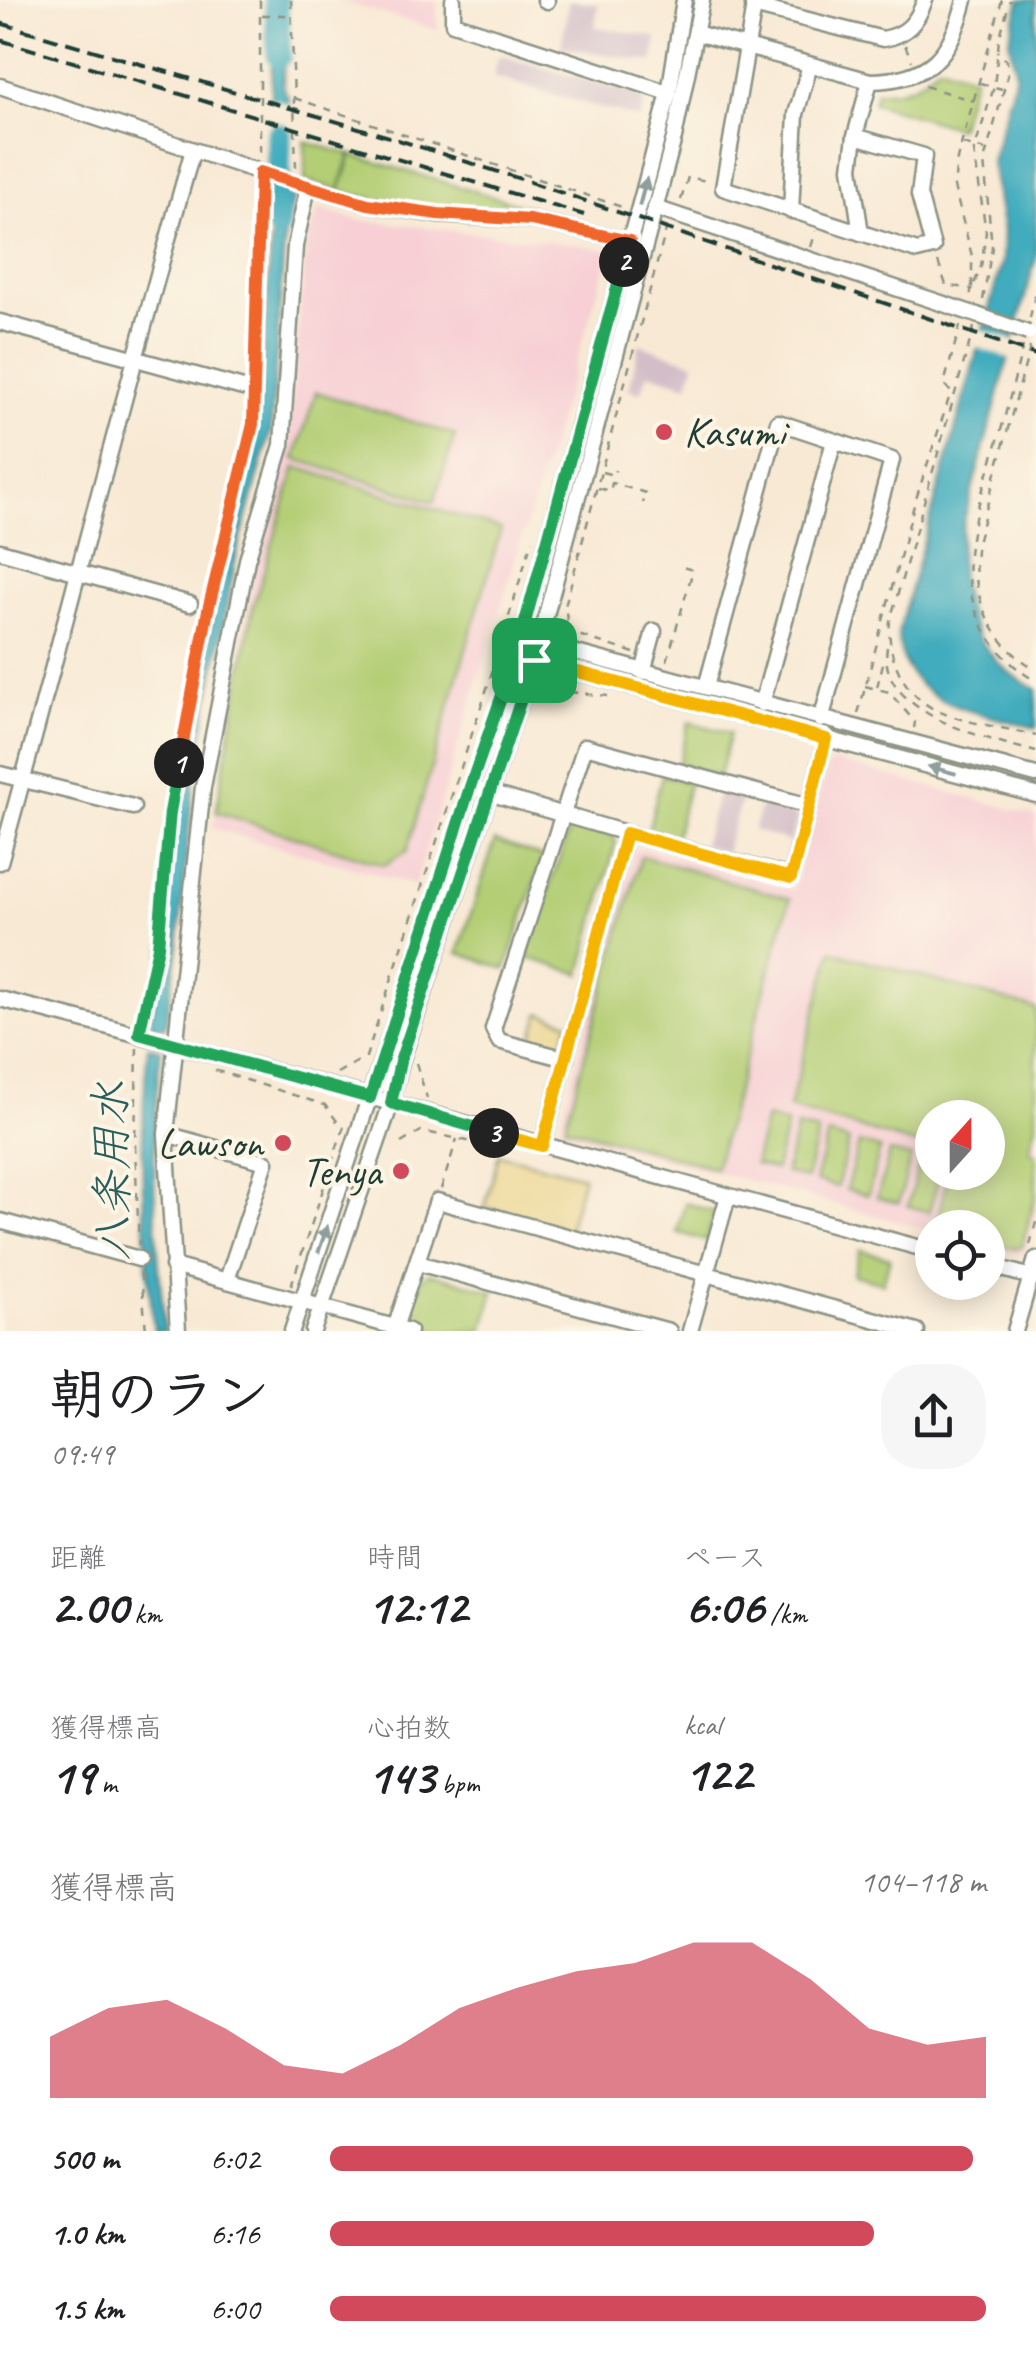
<!DOCTYPE html>
<html lang="ja">
<head>
<meta charset="utf-8">
<style>
  body { margin:0; font-family:Caveat,"Klee One",sans-serif; background:#f6f6f6; color:#202124; height:100vh; display:flex; flex-direction:column; font-size:38px; white-space:nowrap }
  * { box-sizing:border-box; margin:0 }
  p { font-size:32px; color:#757577 }
  .icon { flex:none; width:55px; height:55px; fill:none; stroke:currentColor; stroke-width:2; stroke-linecap:round; stroke-linejoin:round }
  .map { position:relative; height:1331px; overflow:hidden }
  .panel { display:flex; flex-direction:column; background:#fff; flex:1 }
  .panel>* { flex:none }
  .needle { width:65px; rotate:21deg }
  .buttons { position:absolute; left:915px; top:1100px; display:grid; gap:20px }
  .buttons a { display:grid; place-items:center; width:90px; height:90px; border-radius:50%; background:#fff; box-shadow:0 5px 25px #0003; font-size:50px }
  .pin { position:absolute; display:grid; place-items:center; width:85px; height:85px; color:#fff; margin:-42px; border-radius:20px; box-shadow:0 5px 15px #0006 }
  .km { position:absolute; width:50px; height:50px; margin:-25px; border-radius:50%; background:#222; color:#fff; font-size:28px; line-height:50px; text-align:center }
  .round { display:grid; place-items:center; flex:none; width:105px; height:105px; border-radius:40px; background:#f6f6f6 }
  .summary { display:flex; align-items:center; justify-content:space-between; height:170px; padding:0 50px }
  h1 { font-size:55px; font-weight:700; line-height:75px }
  .figures { display:grid; grid-template-columns:repeat(3,1fr); gap:15px; height:170px; padding:10px 50px }
  .figures div { display:grid; align-content:center }
  .figures b { font-size:50px; font-weight:700 }
  .figures small { font-size:28px; font-weight:400 }
  .figures p { font-size:28px }
  .chart { height:280px; padding:20px 50px }
  .chart p { display:flex; justify-content:space-between }
  .chart svg { width:100%; height:180px; margin-top:10px; fill:#d1495b; opacity:.7 }
  ul { padding:0 50px; list-style:none; font-size:32px }
  li { display:grid; grid-template-columns:160px 120px 1fr; align-items:center; height:75px }
  li i { height:25px; border-radius:12px; background:#d1495b }
  .map>svg:first-child { display:block }
  .built { fill:#f7cfd4; fill-rule:evenodd }
  .industrial { fill:#d2bdc8 }
  .green { fill:#b3ce74; stroke:#698654; stroke-width:2.5 }
  .sand { fill:#eeda9e; stroke:#868c69; stroke-width:2.5 }
  .water { fill:#3facbd; stroke:#2f7478; stroke-width:2.5 }
  .pier { fill:#f8e9d4 }
  .lines { fill:none; stroke-linecap:round; stroke-linejoin:round }
  .river { stroke:#3facbd; stroke-width:25 }
  .minor-casing { stroke:#8c9384; stroke-width:19 }
  .path { stroke:#8c9384; stroke-width:2.5; stroke-dasharray:8 8; stroke-linecap:butt }
  .minor { stroke:#fff; stroke-width:14 }
  .rail { stroke:#1f3d34; stroke-width:4; stroke-dasharray:15 8; stroke-linecap:butt }
  .minor-bridge-casing { stroke:#8c9384; stroke-width:19; stroke-linecap:butt }
  .minor-bridge { stroke:#fff; stroke-width:14 }
  .oneway { fill:#8f9e9a }
  .split-1-casing { stroke:#fff; stroke-width:20 }
  .split-2-casing { stroke:#fff; stroke-width:20 }
  .split-3-casing { stroke:#fff; stroke-width:20 }
  .split-4-casing { stroke:#fff; stroke-width:20 }
  .split-1 { stroke:#22a559; stroke-width:12 }
  .split-2 { stroke:#f0652b; stroke-width:12 }
  .split-3 { stroke:#22a559; stroke-width:12 }
  .split-4 { stroke:#f5b400; stroke-width:12 }
  .poi-dot { fill:#d1495b; stroke:#fcf5e5; stroke-width:4 }
  .labels { text-anchor:middle; dominant-baseline:central; stroke-width:8; stroke-linejoin:round; paint-order:stroke }
  .poi-label { font-size:42px; fill:#1f3d34; stroke:#fcf5e5; text-anchor:end }
  .water-label { font-size:45px; font-style:italic; fill:#295e5d; stroke:#fcf5e5 }
</style>
</head>
<body>
<div class="map">
<svg width="1036" height="1331" viewBox="0 0 1036 1331">
  <rect width="100%" height="100%" fill="#fcf5e5"/>
  <filter id="ink" filterUnits="userSpaceOnUse"><feTurbulence type="fractalNoise" baseFrequency=".01" numOctaves="2"/><feDisplacementMap in="SourceGraphic" scale="20" xChannelSelector="R" yChannelSelector="G"/><feConvolveMatrix kernelMatrix="1 2 1 2 8 2 1 2 1" color-interpolation-filters="sRGB"/></filter>
  <filter id="wash" filterUnits="userSpaceOnUse"><feTurbulence type="fractalNoise" baseFrequency=".0048" numOctaves="4" result="noise"/><feDisplacementMap in="SourceGraphic" scale="40" xChannelSelector="R" yChannelSelector="G"/><feGaussianBlur stdDeviation="2.25" result="paint"/><feColorMatrix in="noise" values="0 0 0 0 0 0 0 0 0 0 0 0 0 0 0 0 0 1.4 0 .05"/><feComposite in="paint" operator="in"/></filter>
  <g filter="url(#wash)">
    <rect width="100%" height="100%" fill="#f8e9d4"/>
    <g class="built">
      <polygon points="337,0 436,0 438,30"/>
      <polygon points="319,208 358,220 576,244 610,251 415,885 213,828 256,564 288,447 306,248"/>
      <path d="M835,761L1036,816V1210L1025,1251L1018,1255L988,1246V1228H932V1231L565,1131L560,1123L634,851L643,848L793,890L828,765ZM932,1118H988V1172H932Z"/>
    </g>
    <g class="industrial">
      <polygon points="569,0 598,4 595,27 657,37 653,62 561,47"/>
      <polygon points="499,55 646,97 640,119 493,77"/>
      <polygon points="639,344 695,363 688,385 648,373 641,393 629,389"/>
      <polygon points="719,790 742,797 725,852 703,845"/>
      <polygon points="763,800 790,808 797,819 790,842 753,830"/>
    </g>
    <g class="green">
      <path d="M939,65L974,77L958,128L873,103L876,91C905,93 919,85 939,65Z"/>
      <polygon points="305,142 350,154 339,190 305,180"/>
      <polygon points="352,155 576,221 511,212 400,205 340,191"/>
      <polygon points="316,392 455,435 434,502 295,459"/>
      <polygon points="296,467 501,529 407,851 384,865 216,812 253,607"/>
      <polygon points="631,674 1036,783 1036,790 687,696"/>
      <polygon points="689,722 730,733 719,776 678,765"/>
      <polygon points="662,775 689,782 675,838 648,831"/>
      <polygon points="577,826 613,836 616,842 581,974 525,957 570,828"/>
      <polygon points="495,841 543,857 506,969 458,953"/>
      <polygon points="641,856 790,899 715,1168 565,1126"/>
      <polygon points="832,951 1036,1009 1036,1125 1029,1150 1036,1153 1036,1195 1022,1246 1016,1249 988,1242 988,1228 935,1227 949,1173 988,1172 988,1118 932,1118 932,1149 789,1108"/>
      <polygon points="766,1118 787,1124 775,1170 754,1164"/>
      <polygon points="797,1127 818,1132 806,1179 785,1173"/>
      <polygon points="828,1135 849,1141 837,1187 815,1181"/>
      <polygon points="859,1143 880,1149 868,1195 846,1190"/>
      <polygon points="890,1152 911,1157 899,1203 877,1198"/>
      <polygon points="920,1160 932,1164 932,1172 940,1173 929,1212 908,1206"/>
      <polygon points="685,1203 715,1212 706,1241 677,1232"/>
      <polygon points="860,1250 890,1258 883,1283 853,1275"/>
      <polygon points="429,1273 494,1291 483,1331 438,1331 412,1324 408,1315 421,1279"/>
    </g>
    <g class="sand">
      <polygon points="540,1013 569,1022 562,1045 554,1049 531,1042"/>
      <polygon points="499,1154 583,1176 568,1230 485,1207"/>
    </g>
    <g class="water">
      <path d="M1020,0H1036V257L964,520C951,588 969,657 1036,689V728C979,712 902,707 898,634L1002,262L1003,231L991,162L1016,73L1009,41Z"/>
      <polygon points="284,22 283,87 288,97 289,174 269,165 273,23"/>
      <polygon points="272,191 294,198 285,232 271,430 236,557 194,779 178,947 165,1027 150,1026 165,936 181,775 226,551 259,412 271,240 268,212"/>
      <path d="M148,1046L161,1050C149,1144 155,1237 165,1331H154C143,1235 138,1142 148,1046Z"/>
    </g>
    <g class="pier">
      <polygon points="266,97 293,105 293,137 265,128"/>
      <polygon points="978,328 1018,342 1013,360 972,346"/>
    </g>
    <g class="lines">
      <g class="river">
        <polyline points="276,0 279,55"/>
        <polyline points="277,225 279,135"/>
      </g>
    </g>
  </g>
  <g filter="url(#ink)">
    <g class="lines">
      <defs>
        <g id="minor">
          <polyline points="453,0 453,23 669,93"/>
          <polyline points="545,0 547,1"/>
          <polyline points="755,0 723,188 917,251 933,247 919,195 924,156 855,136"/>
          <path d="M753,6L883,39C907,35 917,22 925,0"/>
          <path d="M696,33L870,81C930,80 951,56 965,0"/>
          <polyline points="0,86 260,172 368,204 438,215 530,220 630,241"/>
          <polyline points="655,208 977,315"/>
          <polyline points="791,211 796,114 810,65"/>
          <polyline points="861,233 851,168 855,136 870,81"/>
          <polyline points="0,322 243,388"/>
          <polyline points="0,551 190,604"/>
          <polyline points="531,641 1036,775"/>
          <polyline points="525,658 1036,795"/>
          <polyline points="643,672 654,631"/>
          <polyline points="706,687 778,422 892,460 821,720"/>
          <polyline points="762,704 834,441"/>
          <polyline points="0,774 133,807"/>
          <polyline points="482,791 626,833"/>
          <path d="M0,862C66,625 125,386 193,150"/>
          <path d="M0,999C312,1078 621,1168 932,1251"/>
          <polyline points="566,1059 499,1041 493,1029 585,746 809,806"/>
          <polyline points="166,1134 266,1162 227,1280"/>
          <polyline points="542,1146 626,833 791,877 826,739"/>
          <polyline points="0,1221 139,1259"/>
          <polyline points="418,1263 669,1331"/>
          <polyline points="988,1265 1035,1278"/>
          <polyline points="173,1266 409,1331"/>
          <polyline points="178,1331 166,1134 203,787 247,560 282,445 295,246 308,187"/>
          <polyline points="292,1331 516,655 644,189 669,93 684,0"/>
          <polyline points="313,1331 391,1103 401,1062 534,660 674,138 702,0"/>
          <polyline points="394,1331 437,1201 917,1331"/>
          <polyline points="690,1331 728,1196"/>
          <polyline points="1015,1331 1036,1259"/>
        </g>
      </defs>
      <use href="#minor" class="minor-casing"/>
      <g class="path">
        <polyline points="260,0 260,157"/>
        <polyline points="291,0 296,168"/>
        <polyline points="1002,0 957,159 954,187 972,256 972,289 981,267 986,232 974,151 994,87 999,40 1010,0"/>
        <polyline points="262,15 289,15"/>
        <polyline points="905,45 912,61"/>
        <polyline points="980,83 1002,89"/>
        <polyline points="925,86 974,101"/>
        <polyline points="294,98 625,208"/>
        <polyline points="963,144 985,150"/>
        <polyline points="681,200 688,177 711,182"/>
        <polyline points="811,247 816,231"/>
        <polyline points="938,262 946,285 972,289 969,299"/>
        <polyline points="983,300 992,247 984,161 1008,75 1007,61 997,51"/>
        <polyline points="1030,318 1036,289"/>
        <path d="M974,327L890,621C886,656 904,696 938,711C967,724 1005,727 1036,736"/>
        <path d="M1023,346C1014,380 1006,415 995,450C977,511 950,574 987,634C999,653 1016,670 1036,681"/>
        <path d="M1030,347L977,543C969,594 990,644 1036,669"/>
        <polyline points="254,382 259,185"/>
        <polyline points="602,472 614,475 615,470"/>
        <polyline points="598,488 610,491 612,483 646,493 643,503"/>
        <path d="M887,647C876,715 990,739 1036,752"/>
        <polyline points="634,653 569,632 565,606 667,226"/>
        <polyline points="667,661 693,570 682,567 684,562"/>
        <polyline points="865,686 889,692 915,722 914,728"/>
        <polyline points="877,687 885,656"/>
        <polyline points="538,694 551,690 608,696"/>
        <polyline points="858,714 914,505 951,392 944,384 960,326"/>
        <polyline points="142,1020 158,947 170,812 208,610 253,425 253,399"/>
        <polyline points="137,1048 135,1145 139,1245"/>
        <polyline points="416,1063 427,1098"/>
        <polyline points="215,1070 325,1105 339,1124"/>
        <polyline points="337,1073 366,1057 490,679 532,540"/>
        <polyline points="401,1143 421,1131 496,1147"/>
        <polyline points="441,1189 457,1139"/>
        <polyline points="1030,1245 1036,1222"/>
        <polyline points="141,1273 146,1331"/>
        <polyline points="291,1286 344,1126"/>
      </g>
      <use href="#minor" class="minor"/>
      <g class="rail">
        <polyline points="0,23 386,136 530,182 1036,355"/>
        <polyline points="0,40 584,215"/>
      </g>
      <defs>
        <polyline id="minor-bridge" points="977,315 1028,333"/>
      </defs>
      <use href="#minor-bridge" class="minor-bridge-casing"/>
      <use href="#minor-bridge" class="minor-bridge"/>
    </g>
    <defs><path id="oneway-solid" d="M-6-.8H1V-3.2L6.5 0L1 3.2V.8H-6Z" transform="scale(2.5)"/></defs>
    <g class="oneway">
      <use href="#oneway-solid" transform="translate(643 192) rotate(-75)"/>
      <use href="#oneway-solid" transform="translate(942 770) rotate(-165)"/>
      <use href="#oneway-solid" transform="translate(323 1239) rotate(-71)"/>
    </g>
  </g>
  <g class="lines" filter="url(#ink)">
    <defs>
      <polyline id="split-1" points="179,763 170,812 158,947 139,1034 370,1098 470,787 516,655 534,660"/>
      <polyline id="split-2" points="179,763 208,610 253,424 260,172 368,204 438,214 530,220 630,241 624,262"/>
      <polyline id="split-3" points="494,1133 391,1103 400,1062 534,660 516,655 624,262"/>
      <polyline id="split-4" points="494,1133 542,1146 626,833 791,878 826,739 534,660"/>
    </defs>
    <use href="#split-1" class="split-1-casing"/>
    <use href="#split-2" class="split-2-casing"/>
    <use href="#split-3" class="split-3-casing"/>
    <use href="#split-4" class="split-4-casing"/>
    <use href="#split-1" class="split-1"/>
    <use href="#split-2" class="split-2"/>
    <use href="#split-3" class="split-3"/>
    <use href="#split-4" class="split-4"/>
  </g>
  <g class="poi-dot">
    <circle cx="664" cy="432" r="10"/>
    <circle cx="283" cy="1143" r="10"/>
    <circle cx="401" cy="1171" r="10"/>
  </g>
  <g class="labels">
    <g class="poi-label">
      <text x="684" y="432" text-anchor="start">Kasumi</text>
      <text x="263" y="1143">Lawson</text>
      <text x="381" y="1171">Tenya</text>
    </g>
    <g class="water-label">
      <text transform="translate(112 1171) rotate(-91)">八条用水</text>
    </g>
  </g>
</svg>
<div class="buttons">
<a><svg class="needle" viewBox="-14 -14 28 28"><path d="M0-13l5 13h-10z" fill="#e53935"/><path d="M0 13l5-13h-10z" fill="#757577"/></svg></a>
<a><svg class="icon" aria-label="locate" viewBox="0 0 24 24"><circle cx="12" cy="12" r="6"/><path d="M12 2v4M12 18v4M2 12h4M18 12h4"/></svg></a>
</div>
<div class="pin" style="left:534px;top:660px;background:#1e9e55"><svg class="icon" aria-label="arrive" viewBox="0 0 24 24"><path d="M6 21V4h12l-3 4 3 4H6"/></svg></div>
<b class="km" style="left:179px;top:763px">1</b>
<b class="km" style="left:624px;top:262px">2</b>
<b class="km" style="left:494px;top:1133px">3</b>
</div>
<section class="panel">
<div class="summary"><div><h1>朝のラン</h1><p>09:49</p></div><a class="round"><svg class="icon" aria-label="share" viewBox="0 0 24 24"><path d="M12 15V3M7 8l5-5 5 5M5 13v7h14v-7"/></svg></a></div>
<div class="figures">
<div><p>距離</p><b>2.00<small> km</small></b></div>
<div><p>時間</p><b>12:12</b></div>
<div><p>ペース</p><b>6:06<small> /km</small></b></div>
</div>
<div class="figures">
<div><p>獲得標高</p><b>19<small> m</small></b></div>
<div><p>心拍数</p><b>143<small> bpm</small></b></div>
<div><p>kcal</p><b>122</b></div>
</div>
<div class="chart"><p><span>獲得標高</span>104–118 m</p>
<svg viewBox="0 0 160 44" preserveAspectRatio="none"><path d="M0 44V29L10 22L20 20L30 27L40 36L50 38L60 31L70 22L80 17L90 13L100 11L110 6L120 6L130 15L140 27L150 31L160 29V44z"/></svg>
</div>
<ul>
<li><b>500 m</b>6:02<i style="width:98%"></i></li>
<li><b>1.0 km</b>6:16<i style="width:83%"></i></li>
<li><b>1.5 km</b>6:00<i style="width:100%"></i></li>
</ul>
</section>
</body>
</html>
